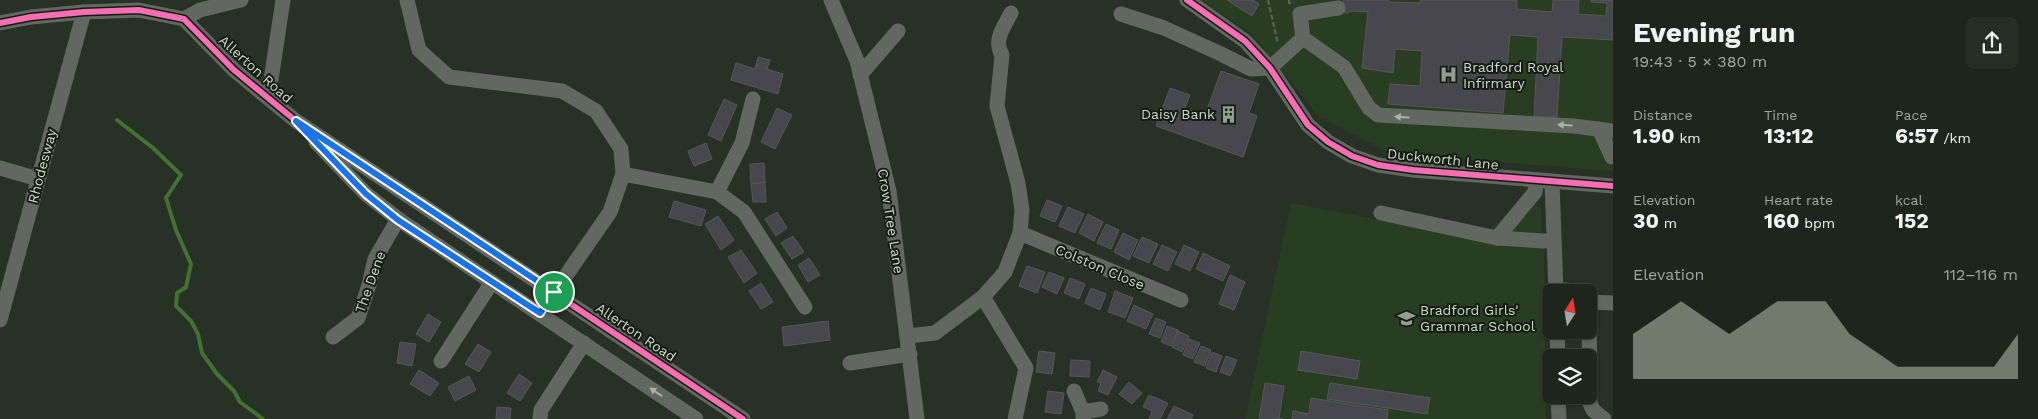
<!DOCTYPE html>
<html lang="en">
<head>
<meta charset="utf-8">
<style>
  body { margin:0; font-family:"Work Sans",sans-serif; background:#262d25; color:#f1f3f6; height:100vh; display:flex; flex-direction:column; font-size:19px; white-space:nowrap }
  * { box-sizing:border-box; margin:0 }
  p { font-size:16px; color:#a1a5a3 }
  .icon { flex:none; width:28px; height:28px; fill:none; stroke:currentColor; stroke-width:2; stroke-linecap:round; stroke-linejoin:round }
  .map { position:relative; flex:1; overflow:hidden }
  .details { display:flex; flex-direction:column; background:#1e251c; width:425px }
  .details>* { flex:none }
  .needle { width:32px; rotate:12deg }
  .buttons { position:absolute; left:1542px; top:284px; display:grid; gap:10px }
  .buttons a { display:grid; place-items:center; width:55px; height:55px; border-radius:8px; background:#1e251c; box-shadow:0 1px 4px #0004,0 0 0 1px #3c423b; font-size:25px }
  .pin { position:absolute; display:grid; place-items:center; width:42px; height:42px; color:#fff; margin:-21px; border:2px solid #fff; border-radius:50%; box-shadow:0 1px 5px #0007 }
  .round { display:grid; place-items:center; flex:none; width:52px; height:52px; border-radius:8px; background:#262d25 }
  .overview { display:flex; align-items:center; justify-content:space-between; height:85px; padding:0 20px }
  h1 { font-size:28px; font-weight:700; line-height:38px }
  .figures { display:grid; grid-template-columns:repeat(3,1fr); gap:8px; height:85px; padding:5px 20px }
  .figures div { display:grid; align-content:center }
  .figures b { font-size:21px; font-weight:700 }
  .figures small { font-size:14px; font-weight:400 }
  .figures p { font-size:14px }
  .chart { height:140px; padding:10px 20px }
  .chart p { display:flex; justify-content:space-between }
  .chart svg { width:100%; height:90px; margin-top:5px; fill:#949e90; opacity:.7 }
  main { display:flex; flex:1; min-height:0 }
  .map>svg:first-child { display:block }
  .built { fill:#283d22 }
  .lines { fill:none; stroke-linecap:round; stroke-linejoin:round }
  .stream { stroke:#427132; stroke-width:4 }
  .building { fill:#48474d; stroke:#555857 }
  .path { stroke:#5e625b; stroke-width:2; stroke-dasharray:5 2.5; stroke-linecap:butt }
  .minor { stroke:#636761; stroke-width:15 }
  .cycleway-casing { stroke:#131c11; stroke-width:9 }
  .cycleway { stroke:#f96db3; stroke-width:6 }
  .oneway { fill:#a9b1a5 }
  .route-casing { stroke:#fff; stroke-width:10 }
  .route { stroke:#1a73e8; stroke-width:6 }
  .labels { text-anchor:middle; dominant-baseline:central; stroke-width:4; stroke-linejoin:round; paint-order:stroke }
  .poi-label { font-size:14px; fill:#ced9ca; stroke:#131c11; text-anchor:start }
  .street-label { font-size:14px; fill:#ced9ca; stroke:#131c11 }
</style>
</head>
<body>
<main>
<div class="map">
<svg width="1613" height="419" viewBox="0 0 1613 419">
  <rect width="100%" height="100%" fill="#283125"/>
  <g class="built">
    <polygon points="1200,0 1613,0 1613,171 1392,154 1319,117 1251,33"/>
    <polygon points="1527,197 1541,209 1544,241 1546,419 1245,419 1291,203 1470,237 1492,227"/>
  </g>
  <g class="lines">
    <polyline class="stream" points="117,120 153,148 181,175 166,198 176,230 191,264 186,287 177,293 176,306 191,321 198,334 202,353 217,374 234,391 240,402 263,419"/>
  </g>
  <g class="building">
    <polygon points="1227,0 1253,0 1259,4 1252,16"/>
    <polygon points="1343,0 1389,0 1389,2 1420,3 1421,0 1517,0 1517,9 1552,12 1553,0 1579,0 1578,14 1606,16 1607,3 1591,2 1591,0 1613,0 1613,40 1562,37 1557,117 1534,117 1538,37 1510,35 1503,113 1388,104 1390,84 1420,86 1422,51 1395,49 1393,73 1362,68 1368,12 1353,11 1345,13"/>
    <polygon points="758,57 770,60 767,69 783,74 778,94 731,80 736,63 755,69"/>
    <polygon points="1221,71 1259,84 1249,113 1257,116 1243,157 1156,126 1170,88 1190,95 1185,108 1205,115"/>
    <polygon points="724,99 737,105 721,141 708,135"/>
    <polygon points="777,108 792,115 775,149 761,142"/>
    <polygon points="706,143 712,159 694,166 688,151"/>
    <polygon points="764,163 765,182 751,184 750,164"/>
    <polygon points="765,182 766,202 753,202 751,184"/>
    <polygon points="1047,200 1062,206 1055,222 1040,216"/>
    <polygon points="674,201 706,210 701,226 669,217"/>
    <polygon points="1068,207 1084,214 1075,233 1059,226"/>
    <polygon points="777,212 787,228 776,236 765,219"/>
    <polygon points="1088,214 1103,222 1094,241 1079,233"/>
    <polygon points="718,216 734,240 721,250 705,224"/>
    <polygon points="1106,224 1119,230 1111,249 1097,243"/>
    <polygon points="1123,233 1138,240 1129,260 1114,252"/>
    <polygon points="793,236 804,252 792,259 781,243"/>
    <polygon points="1142,237 1158,244 1149,263 1133,256"/>
    <polygon points="1162,245 1177,252 1168,271 1153,264"/>
    <polygon points="1184,245 1199,252 1190,271 1175,264"/>
    <polygon points="741,250 757,273 744,283 728,257"/>
    <polygon points="1203,253 1230,266 1223,281 1196,269"/>
    <polygon points="809,258 820,275 808,282 798,265"/>
    <polygon points="1027,266 1045,272 1037,293 1019,286"/>
    <polygon points="1049,272 1064,278 1057,294 1042,287"/>
    <polygon points="1230,275 1245,282 1234,310 1219,304"/>
    <polygon points="1070,278 1085,284 1079,299 1064,293"/>
    <polygon points="761,283 773,302 761,309 749,291"/>
    <polygon points="1091,288 1106,294 1100,310 1085,303"/>
    <polygon points="1115,291 1133,298 1125,318 1108,312"/>
    <polygon points="1134,305 1153,314 1146,329 1127,321"/>
    <polygon points="428,314 441,322 429,342 416,334"/>
    <polygon points="1156,318 1166,322 1160,338 1149,334"/>
    <polygon points="828,321 830,340 784,346 782,327"/>
    <polygon points="1167,326 1178,330 1171,346 1161,342"/>
    <polygon points="1178,331 1189,336 1182,352 1172,347"/>
    <polygon points="1189,339 1200,343 1193,359 1183,355"/>
    <polygon points="400,342 416,344 412,366 397,363"/>
    <polygon points="478,344 491,352 479,372 465,364"/>
    <polygon points="1201,346 1211,350 1205,366 1194,362"/>
    <polygon points="1039,351 1055,353 1052,374 1036,372"/>
    <polygon points="1301,351 1360,361 1357,379 1298,370"/>
    <polygon points="1212,352 1222,356 1216,372 1206,368"/>
    <polygon points="1226,356 1237,360 1230,376 1220,372"/>
    <polygon points="1071,360 1090,361 1089,377 1070,376"/>
    <polygon points="419,370 439,383 430,396 410,384"/>
    <polygon points="1103,370 1117,377 1108,395 1098,391 1101,383 1097,382"/>
    <polygon points="519,374 532,383 520,401 507,393"/>
    <polygon points="469,376 476,390 455,401 448,387"/>
    <polygon points="1129,382 1142,393 1132,404 1119,394"/>
    <polygon points="1265,383 1284,386 1279,418 1283,419 1259,419"/>
    <polygon points="1330,383 1430,398 1427,414 1327,399"/>
    <polygon points="1048,391 1064,393 1061,414 1045,412"/>
    <polygon points="1149,395 1168,403 1160,419 1149,419 1152,411 1143,407"/>
    <polygon points="1311,398 1388,410 1387,419 1292,419 1293,411 1309,414"/>
    <polygon points="1174,406 1193,415 1191,419 1167,419"/>
    <polygon points="497,407 511,408 510,419 496,419"/>
  </g>
  <g class="lines">
    <g class="path">
      <polyline points="1268,0 1278,44"/>
      <polyline points="1289,0 1289,3 1294,2"/>
    </g>
    <g class="minor">
      <polyline points="407,0 419,50 449,77 562,91 596,111 621,149 623,174 610,212 540,313"/>
      <polyline points="831,0 857,61 889,191 917,419"/>
      <polyline points="1187,0 1245,41 1270,68 1308,125 1328,142 1352,156 1378,165 1413,170 1613,186"/>
      <polyline points="1121,14 1164,28 1221,54 1251,69 1270,68 1303,38 1344,67 1369,108 1378,115 1574,126 1613,131"/>
      <polyline points="184,19 200,10 241,0"/>
      <polyline points="0,23 31,17 84,12 139,10 184,19 234,70 296,121 743,419"/>
      <polyline points="1303,38 1300,14 1338,8"/>
      <polyline points="860,75 898,31"/>
      <polyline points="262,92 271,80 283,0"/>
      <polyline points="1599,129 1612,157"/>
      <polyline points="316,142 366,194 398,219 696,419"/>
      <polyline points="0,168 38,179"/>
      <polyline points="623,174 717,192 744,212 805,307"/>
      <polyline points="1552,182 1556,292"/>
      <polyline points="717,192 742,143 753,99"/>
      <polyline points="1381,213 1497,238 1535,192 1537,180"/>
      <polyline points="1020,233 1181,300"/>
      <polyline points="1497,238 1544,241"/>
      <polyline points="1555,291 1566,290 1578,292"/>
      <polyline points="983,297 1026,368 1015,419"/>
      <polyline points="1589,301 1590,403 1593,410 1604,419"/>
      <polyline points="1589,302 1613,303"/>
      <polyline points="0,320 84,12"/>
      <polyline points="1557,330 1558,358"/>
      <path d="M908,336L935,333L983,297L1005,272L1020,233L1022,210L1018,183L997,106L1002,55C993,40 1004,27 1011,13"/>
      <polyline points="333,337 358,318 369,285 375,259 398,219"/>
      <polyline points="441,361 492,282"/>
      <polyline points="850,363 910,354"/>
      <polyline points="1074,391 1083,412 1083,419"/>
      <polyline points="1558,395 1559,419"/>
      <polyline points="1083,412 1101,409"/>
      <polyline points="540,419 541,410 584,343"/>
    </g>
    <defs>
      <g id="cycleway">
        <polyline points="1187,0 1245,41 1270,68 1308,125 1328,142 1352,156 1378,165 1413,170 1613,186"/>
        <polyline points="0,23 31,17 84,12 139,10 184,19 234,70 296,121 743,419"/>
      </g>
    </defs>
    <use href="#cycleway" class="cycleway-casing"/>
    <use href="#cycleway" class="cycleway"/>
  </g>
  <defs><path id="oneway-solid" d="M-6-.8H1V-3.2L6.5 0L1 3.2V.8H-6Z" transform="scale(1.25)"/></defs>
  <g class="oneway">
    <use href="#oneway-solid" transform="translate(1402 117) rotate(-176)"/>
    <use href="#oneway-solid" transform="translate(1565 125) rotate(-177)"/>
    <use href="#oneway-solid" transform="translate(656 392) rotate(-146)"/>
  </g>
  <g class="lines">
    <defs>
      <polygon id="route" points="296,121 554,292 540,313 398,220 366,194"/>
    </defs>
    <use href="#route" class="route-casing"/>
    <use href="#route" class="route"/>
  </g>
  <defs>
    <symbol id="hospital-bare" viewBox="-9 -9 18 18"><path d="M-5-5h3v3.5h4V-5h3V5h-3V1.5h-4V5h-3Z" fill="#949e90" stroke="#131c11" stroke-width="2.5" paint-order="stroke"/></symbol>
    <symbol id="building-bare" viewBox="-9 -9 18 18"><path d="M-4-6H4V6H1V3H-1V6H-4ZM-2.5-4.3h1.7v1.8h-1.7ZM.8-4.3h1.7v1.8H.8ZM-2.5-1h1.7V.8h-1.7ZM.8-1h1.7V.8H.8Z" fill="#949e90" stroke="#131c11" stroke-width="2.5" paint-order="stroke"/></symbol>
    <symbol id="school-bare" viewBox="-9 -9 18 18"><path d="M0-5L7-2L0 1L-7-2ZM-4 1L0 2.5L4 1V4Q0 6-4 4Z" fill="#949e90" stroke="#131c11" stroke-width="2.5" paint-order="stroke"/></symbol>
  </defs>
  <g fill-rule="evenodd">
    <use href="#hospital-bare" x="1436" y="62" width="25" height="25"/>
    <use href="#building-bare" x="1216" y="102" width="25" height="25"/>
    <use href="#school-bare" x="1394" y="306" width="25" height="25"/>
  </g>
  <g class="labels">
    <g class="poi-label">
      <text x="1463" y="67">Bradford Royal<tspan x="1463" dy="16">Infirmary</tspan></text>
      <text x="1215" y="114" text-anchor="end">Daisy Bank</text>
      <text x="1420" y="310">Bradford Girls'<tspan x="1420" dy="16">Grammar School</tspan></text>
    </g>
    <g class="street-label">
      <text transform="translate(256 69) rotate(42)">Allerton Road</text>
      <text transform="translate(1443 159) rotate(6)">Duckworth Lane</text>
      <text transform="translate(42 166) rotate(-75)">Rhodesway</text>
      <text transform="translate(891 221) rotate(81)">Crow Tree Lane</text>
      <text transform="translate(1100 267) rotate(23)">Colston Close</text>
      <text transform="translate(370 282) rotate(-70)">The Dene</text>
      <text transform="translate(636 332) rotate(34)">Allerton Road</text>
    </g>
  </g>
</svg>
<div class="buttons">
<a><svg class="needle" viewBox="-14 -14 28 28"><path d="M0-13l5 13h-10z" fill="#e53935"/><path d="M0 13l5-13h-10z" fill="#a1a5a3"/></svg></a>
<a><svg class="icon" aria-label="layers" viewBox="0 0 24 24"><path d="M12 4l9 5-9 5-9-5zM3 14l9 5 9-5"/></svg></a>
</div>
<div class="pin" style="left:554px;top:292px;background:#1e9e55"><svg class="icon" aria-label="arrive" viewBox="0 0 24 24"><path d="M6 21V4h12l-3 4 3 4H6"/></svg></div>
</div>
<section class="details">
<div class="overview"><div><h1>Evening run</h1><p>19:43 · 5 × 380 m</p></div><a class="round"><svg class="icon" aria-label="share" viewBox="0 0 24 24"><path d="M12 15V3M7 8l5-5 5 5M5 13v7h14v-7"/></svg></a></div>
<div class="figures">
<div><p>Distance</p><b>1.90<small> km</small></b></div>
<div><p>Time</p><b>13:12</b></div>
<div><p>Pace</p><b>6:57<small> /km</small></b></div>
</div>
<div class="figures">
<div><p>Elevation</p><b>30<small> m</small></b></div>
<div><p>Heart rate</p><b>160<small> bpm</small></b></div>
<div><p>kcal</p><b>152</b></div>
</div>
<div class="chart"><p><span>Elevation</span>112–116 m</p>
<svg viewBox="0 0 160 44" preserveAspectRatio="none"><path d="M0 44V22L10 14L20 6L30 14L40 22L50 14L60 6L70 6L80 6L90 22L100 30L110 38L120 38L130 38L140 38L150 38L160 22V44z"/></svg>
</div>
</section>
</main>
</body>
</html>
